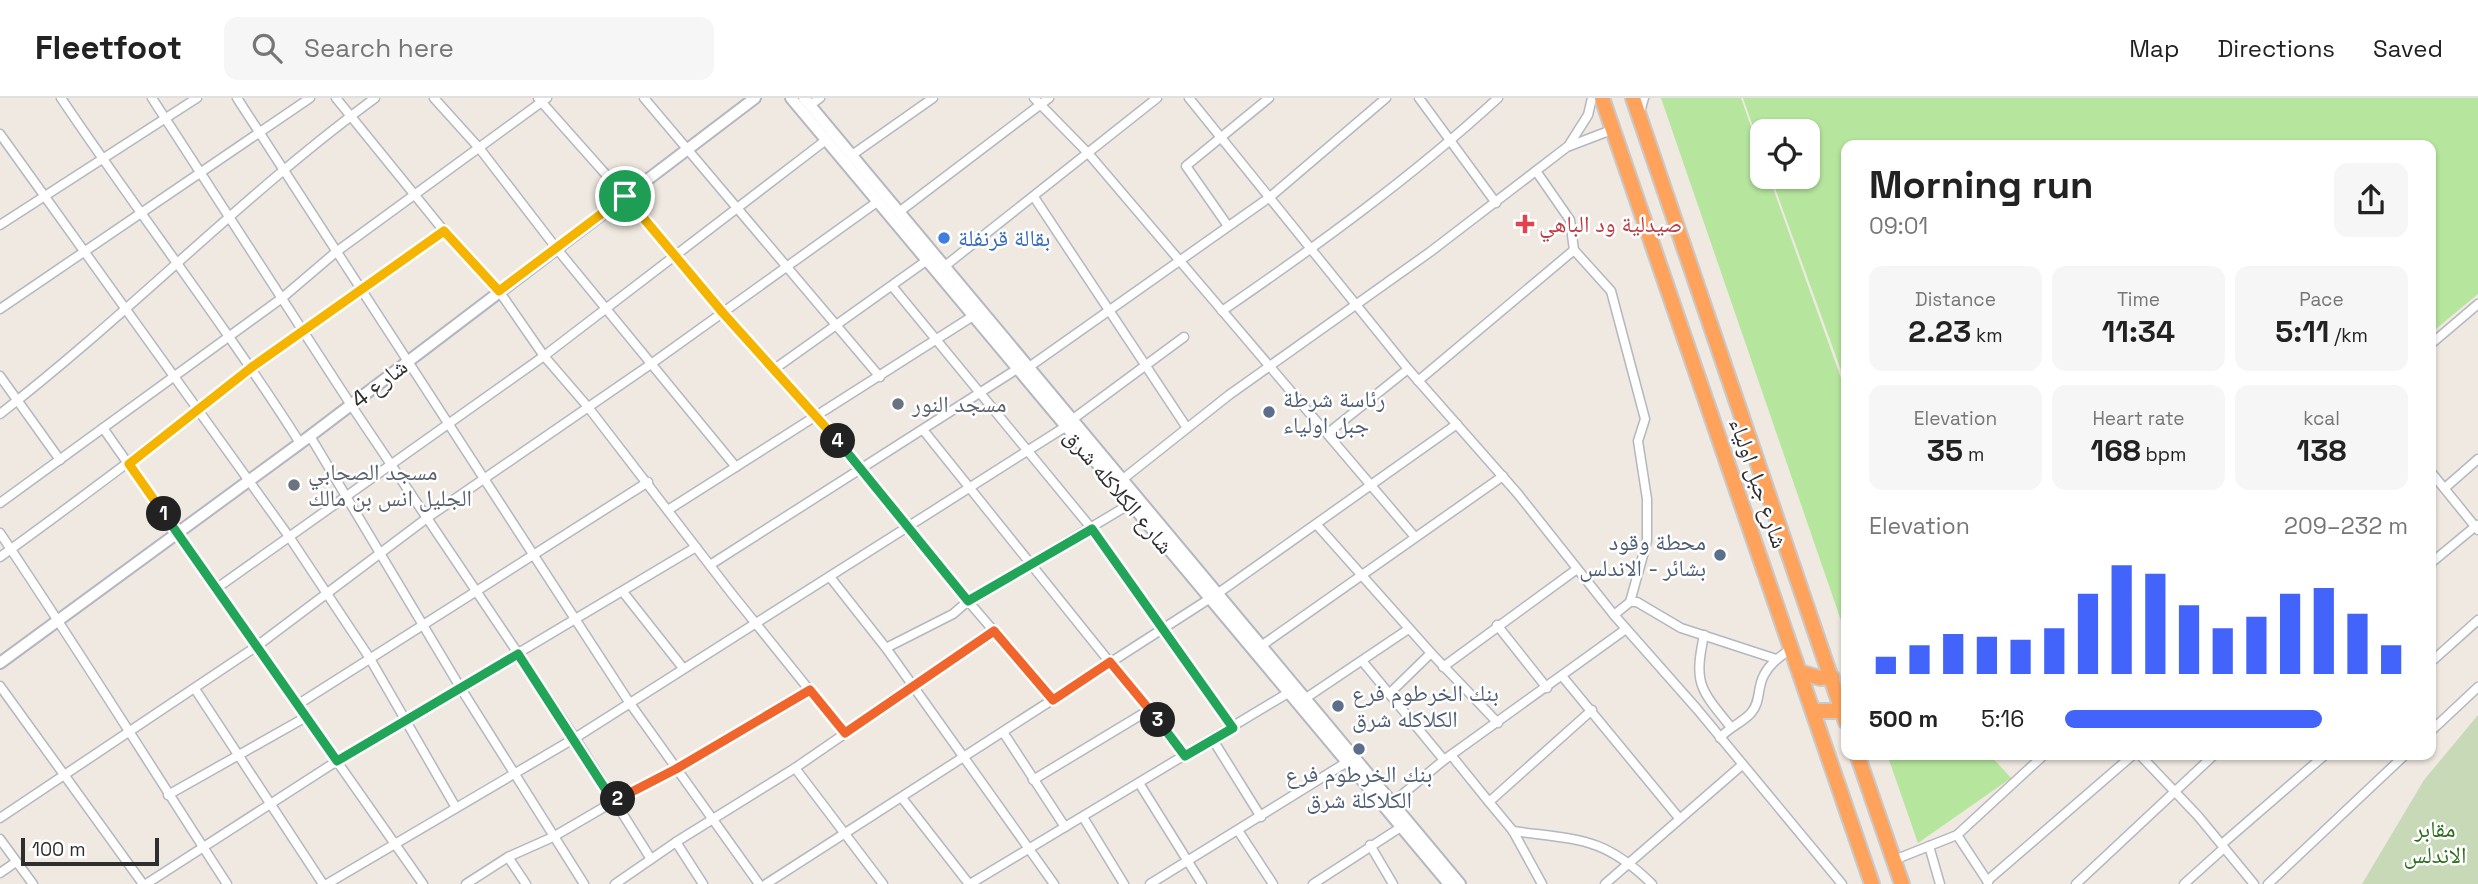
<!DOCTYPE html>
<html lang="en">
<head>
<meta charset="utf-8">
<style>
  body { margin:0; font-family:"Space Grotesk","Noto Naskh Arabic",sans-serif; background:#f6f6f6; color:#222; height:100vh; display:flex; flex-direction:column; font-size:26px; white-space:nowrap }
  * { box-sizing:border-box; margin:0 }
  p { font-size:23px; color:#767676 }
  .icon { flex:none; width:38px; height:38px; fill:none; stroke:currentColor; stroke-width:2; stroke-linecap:round; stroke-linejoin:round }
  .map { position:relative; flex:1; overflow:hidden }
  .panel { position:absolute; left:1841px; top:42px; width:595px; height:620px; display:flex; flex-direction:column; background:#fff; border-radius:14px; box-shadow:0 2px 5px #0004 }
  .panel>* { flex:none }
  .tools { position:absolute; left:1750px; top:21px; display:grid; gap:14px }
  .tools a { display:grid; place-items:center; width:70px; height:70px; border-radius:14px; background:#fff; box-shadow:0 2px 5px #0004; font-size:35px }
  .scale { position:absolute; left:21px; bottom:18px; width:138px; box-sizing:border-box; padding-left:7px; border:4px solid #2e2e2e; border-top:0; font-size:19px; line-height:24px; white-space:nowrap; color:#2e2e2e; -webkit-text-stroke:5px #fff; paint-order:stroke }
  .pin { position:absolute; display:grid; place-items:center; width:60px; height:60px; color:#fff; margin:-30px; border:4px solid #fff; border-radius:50%; box-shadow:0 2px 7px #0007 }
  .km { position:absolute; width:35px; height:35px; margin:-18px; border-radius:50%; background:#222; color:#fff; font-size:19px; line-height:35px; text-align:center }
  .round { display:grid; place-items:center; flex:none; width:74px; height:74px; border-radius:14px; background:#f6f6f6 }
  .summary { display:flex; align-items:center; justify-content:space-between; height:119px; padding:0 28px }
  h1 { font-size:38px; font-weight:700; line-height:52px }
  .figures { display:grid; grid-template-columns:repeat(3,1fr); gap:10px; height:119px; padding:7px 28px }
  .figures div { display:grid; align-content:center; border-radius:14px; background:#f6f6f6; text-align:center }
  .figures b { font-size:30px; font-weight:700 }
  .figures small { font-size:19px; font-weight:400 }
  .figures p { font-size:19px }
  .chart { height:196px; padding:14px 28px }
  .chart p { display:flex; justify-content:space-between }
  .chart svg { width:100%; height:126px; margin-top:7px; stroke:#4264fb; stroke-width:6 }
  ul { padding:0 28px; list-style:none; font-size:23px }
  li { display:grid; grid-template-columns:112px 84px 1fr; align-items:center; height:52px }
  li i { height:18px; border-radius:9px; background:#4264fb }
  header { display:flex; align-items:center; gap:42px; box-sizing:border-box; height:98px; padding:0 35px; background:#fff; border-bottom:2px solid #e0e0e0 }
  header strong { font-size:33px }
  nav { display:flex; gap:38px; margin-inline-start:auto; font-size:24px }
  .search { width:490px; height:63px; background:#f6f6f6; display:flex; align-items:center; gap:18px; box-sizing:border-box; padding:0 24px; border-radius:14px; color:#767676; font-size:26px }
  .map>svg:first-child { display:block }
  .green { fill:#b6e59e }
  .cemetery { fill:#c8d9b8 }
  .lines { fill:none; stroke-linecap:round; stroke-linejoin:round }
  .street-casing { stroke:#b4b7c1; stroke-width:11 }
  .secondary-casing { stroke:#b4b7c1; stroke-width:14 }
  .highway-casing { stroke:#c9c9c9; stroke-width:18 }
  .street { stroke:#fff; stroke-width:8 }
  .secondary { stroke:#fff; stroke-width:10 }
  .highway { stroke:#ffa35c; stroke-width:14 }
  .split-1-casing { stroke:#fff; stroke-width:14 }
  .split-2-casing { stroke:#fff; stroke-width:14 }
  .split-3-casing { stroke:#fff; stroke-width:14 }
  .split-4-casing { stroke:#fff; stroke-width:14 }
  .split-5-casing { stroke:#fff; stroke-width:14 }
  .split-1 { stroke:#f5b400; stroke-width:9 }
  .split-2 { stroke:#22a559; stroke-width:9 }
  .split-3 { stroke:#f0652b; stroke-width:9 }
  .split-4 { stroke:#22a559; stroke-width:9 }
  .split-5 { stroke:#f5b400; stroke-width:9 }
  .health-dot { fill:#e0444e; stroke:#fff; stroke-width:2.5 }
  .shop-dot { fill:#3f7fe0; stroke:#fff; stroke-width:2.5 }
  .worship-dot { fill:#6b7280; stroke:#fff; stroke-width:2.5 }
  .service-dot { fill:#5c6f8a; stroke:#fff; stroke-width:2.5 }
  .labels { text-anchor:middle; dominant-baseline:central; stroke-width:5; stroke-linejoin:round; paint-order:stroke }
  .health-label { font-size:23px; fill:#be3a42; stroke:#fff; text-anchor:start }
  .shop-label { font-size:23px; fill:#366cbe; stroke:#fff; text-anchor:start }
  .street-label { font-size:23px; fill:#2e2e2e; stroke:#fff }
  .service-label { font-size:23px; fill:#4e5e75; stroke:#fff; text-anchor:start }
  .worship-label { font-size:23px; fill:#5b616d; stroke:#fff; text-anchor:start }
  .park-label { font-size:23px; fill:#2c6e1b; stroke:#fff }
</style>
</head>
<body>
<header>
<strong>Fleetfoot</strong>
<div class="search"><svg class="icon" aria-label="search" viewBox="0 0 24 24"><circle cx="10" cy="10" r="6"/><path d="M15 15l6 6"/></svg>Search here</div>
<nav><a>Map</a><a>Directions</a><a>Saved</a></nav>
</header>
<div class="map">
<svg width="2478" height="786" viewBox="0 0 2478 786">
  <rect width="100%" height="100%" fill="#efe9e1"/>
  <g class="green">
    <polygon points="1661,0 1741,0 1762,60 1762,79 1769,79 1846,294 1846,537"/>
    <polygon points="1743,0 2478,0 2478,196 2431,235 2431,47 1846,47 1846,286 1771,79 1808,79 1808,33 1762,33 1762,54"/>
    <polygon points="1887,656 1989,656 2011,680 1918,745"/>
  </g>
  <polygon class="cemetery" points="2478,617 2478,786 2362,786 2424,682"/>
  <g class="lines">
    <defs>
      <g id="street">
        <path d="M61,0C139,116 225,227 300,345"/>
        <polyline points="152,0 351,307 575,640 651,761"/>
        <polyline points="237,0 629,604 759,786"/>
        <polyline points="336,0 444,133 499,193 544,258 588,309 732,496 844,635"/>
        <polyline points="434,0 480,51 557,151 736,369"/>
        <polyline points="538,0 625,98 723,215 836,340 968,503 1053,602"/>
        <polyline points="644,0 880,279"/>
        <polyline points="1034,0 1088,55 1415,439"/>
        <polyline points="1189,0 1408,271 1518,396 1614,517 1697,611 1842,786"/>
        <polyline points="1419,0 1496,105"/>
        <polyline points="810,7 820,0"/>
        <polyline points="1640,14 1644,0"/>
        <polyline points="0,36 290,440 369,559 455,708"/>
        <polyline points="1569,47 1588,17 1592,0"/>
        <polyline points="852,57 933,0"/>
        <polyline points="1536,73 1570,122 1574,152 1611,193 1645,321 1638,343 1647,401 1647,443 1630,504"/>
        <polyline points="1034,99 1187,330"/>
        <polyline points="899,114 1049,0"/>
        <polyline points="0,127 197,0"/>
        <polyline points="1228,128 1186,68 1269,0"/>
        <polyline points="945,168 1157,0"/>
        <polyline points="892,188 1092,431 1233,630"/>
        <polyline points="0,211 310,0"/>
        <path d="M1222,213C1318,147 1412,79 1498,0"/>
        <polyline points="2431,246 2478,206"/>
        <polyline points="1029,269 1270,99 1386,0"/>
        <polyline points="773,272 926,163"/>
        <polyline points="0,278 60,362"/>
        <polyline points="1418,283 1574,152"/>
        <path d="M0,316C129,216 243,97 375,0"/>
        <polyline points="1073,321 1184,239"/>
        <polyline points="103,330 423,786"/>
        <polyline points="924,333 1185,658"/>
        <polyline points="1328,335 1408,271"/>
        <polyline points="310,338 460,589 584,786"/>
        <polyline points="2431,374 2478,432"/>
        <polyline points="1123,381 1229,297 1430,154 1567,49 1614,31"/>
        <polyline points="2446,389 2478,361"/>
        <polyline points="0,405 282,200 336,154 547,0"/>
        <polyline points="668,412 973,218"/>
        <polyline points="1317,427 1431,555"/>
        <path d="M0,435C78,551 151,669 227,786"/>
        <path d="M0,459C149,352 292,236 444,133"/>
        <polyline points="2431,465 2477,427"/>
        <polyline points="710,467 1017,271"/>
        <polyline points="830,479 886,550 1054,786"/>
        <polyline points="217,490 544,258 826,42"/>
        <polyline points="623,494 683,570"/>
        <polyline points="1217,496 1457,326"/>
        <polyline points="1614,517 1630,504 1637,504 1681,530 1776,561"/>
        <polyline points="1497,527 1547,590"/>
        <path d="M1704,537C1694,585 1699,590 1730,628"/>
        <polyline points="1261,548 1503,378"/>
        <polyline points="886,550 953,516 968,503 1130,406"/>
        <polyline points="1363,564 1444,662"/>
        <polyline points="2431,564 2478,522"/>
        <polyline points="1443,569 1577,471"/>
        <polyline points="1562,578 1679,720"/>
        <polyline points="0,588 143,786"/>
        <polyline points="195,591 323,786"/>
        <polyline points="1389,596 1431,555 1498,625"/>
        <polyline points="1306,600 1407,532"/>
        <polyline points="297,607 648,384"/>
        <polyline points="2431,633 2478,589"/>
        <polyline points="1003,634 1065,729"/>
        <path d="M1720,640C1729,629 1742,625 1751,615C1761,604 1757,589 1764,577C1770,565 1781,558 1792,550"/>
        <polyline points="1213,642 1261,719"/>
        <polyline points="2139,656 2198,718 2254,786"/>
        <polyline points="1451,657 1489,704 1592,612"/>
        <polyline points="795,670 883,786"/>
        <polyline points="1033,682 1149,612"/>
        <polyline points="1139,685 1202,786"/>
        <polyline points="168,697 306,619"/>
        <polyline points="902,700 969,786"/>
        <polyline points="1489,704 1513,733 1542,786"/>
        <polyline points="1392,705 1444,662 1626,531"/>
        <polyline points="1083,719 1124,786"/>
        <polyline points="0,720 257,548 427,420 651,266 877,104"/>
        <path d="M1513,733C1578,742 1603,738 1652,786"/>
        <polyline points="1239,734 1273,786"/>
        <polyline points="1957,737 1988,784"/>
        <polyline points="0,741 33,786"/>
        <polyline points="676,744 703,786"/>
        <polyline points="2222,746 2326,656"/>
        <polyline points="1370,747 1393,786"/>
        <polyline points="1929,748 1940,786"/>
        <polyline points="508,759 526,786"/>
        <polyline points="1894,762 1957,737 2045,656"/>
        <polyline points="0,775 16,764"/>
        <polyline points="1987,783 2134,656"/>
        <polyline points="146,786 337,663 696,449"/>
        <polyline points="327,786 575,640 1065,329"/>
        <polyline points="466,786 508,759 553,739 642,687 676,671 810,592"/>
        <polyline points="615,786 676,744 795,670 994,533"/>
        <polyline points="766,786 1209,501"/>
        <polyline points="970,786 1288,595"/>
        <polyline points="1150,786 1347,664"/>
        <polyline points="1313,786 1401,729"/>
        <polyline points="1605,786 1742,667"/>
        <polyline points="2076,786 2215,656"/>
        <polyline points="2184,786 2224,750"/>
        <polyline points="2268,786 2406,656"/>
      </g>
      <g id="secondary">
        <polyline points="791,0 1449,786"/>
        <polyline points="804,0 1460,786"/>
        <polyline points="0,565 310,338 755,0"/>
      </g>
      <g id="highway">
        <polyline points="1602,0 1872,786"/>
        <polyline points="1633,0 1846,624"/>
        <polyline points="1800,574 1820,580 1832,579"/>
        <polyline points="1813,613 1842,613"/>
        <polyline points="1857,656 1902,786"/>
      </g>
    </defs>
    <use href="#street" class="street-casing"/>
    <use href="#secondary" class="secondary-casing"/>
    <use href="#highway" class="highway-casing"/>
    <use href="#street" class="street"/>
    <use href="#secondary" class="secondary"/>
    <use href="#highway" class="highway"/>
  </g>
  <g class="lines">
    <defs>
      <polyline id="split-1" points="164,416 129,366 252,269 444,133 499,193 625,98"/>
      <polyline id="split-2" points="164,416 337,663 518,556 613,703 618,701"/>
      <polyline id="split-3" points="618,701 676,671 810,592 845,635 994,533 1053,602 1110,564 1158,622"/>
      <polyline id="split-4" points="838,343 968,503 1092,431 1233,630 1185,658 1158,622"/>
      <polyline id="split-5" points="625,98 723,215 838,343"/>
    </defs>
    <use href="#split-1" class="split-1-casing"/>
    <use href="#split-2" class="split-2-casing"/>
    <use href="#split-3" class="split-3-casing"/>
    <use href="#split-4" class="split-4-casing"/>
    <use href="#split-5" class="split-5-casing"/>
    <use href="#split-1" class="split-1"/>
    <use href="#split-2" class="split-2"/>
    <use href="#split-3" class="split-3"/>
    <use href="#split-4" class="split-4"/>
    <use href="#split-5" class="split-5"/>
  </g>
  <path class="health-dot" d="M1521.5 115.5h7v7h7v7h-7v7h-7v-7h-7v-7h7z"/>
  <circle class="shop-dot" cx="944" cy="140" r="7"/>
  <g class="worship-dot">
    <circle cx="898" cy="306" r="7"/>
    <circle cx="294" cy="387" r="7"/>
  </g>
  <g class="service-dot">
    <circle cx="1269" cy="314" r="7"/>
    <circle cx="1720" cy="457" r="7"/>
    <circle cx="1338" cy="608" r="7"/>
    <circle cx="1359" cy="651" r="7"/>
  </g>
  <g class="labels">
    <g class="health-label">
      <text x="1539" y="126">صيدلية ود الباهي</text>
    </g>
    <g class="shop-label">
      <text x="958" y="140">بقالة قرنفلة</text>
    </g>
    <g class="street-label">
      <text transform="translate(379 285) rotate(-38)">شارع 4</text>
      <text transform="translate(1759 385) rotate(71)">شارع جبل اولياء</text>
      <text transform="translate(1119 393) rotate(50)">شارع الكلاكله شرق</text>
    </g>
    <g class="service-label">
      <text x="1283" y="301">رئاسة شرطة<tspan x="1283" dy="26">جبل اولياء</tspan></text>
      <text x="1706" y="444" text-anchor="end">محطة وقود<tspan x="1706" dy="26">بشائر - الاندلس</tspan></text>
      <text x="1352" y="595">بنك الخرطوم فرع<tspan x="1352" dy="26">الكلاكله شرق</tspan></text>
      <text x="1359" y="676" text-anchor="middle">بنك الخرطوم فرع<tspan x="1359" dy="26">الكلاكلة شرق</tspan></text>
    </g>
    <g class="worship-label">
      <text x="912" y="306">مسجد النور</text>
      <text x="308" y="374">مسجد الصحابي<tspan x="308" dy="26">الجليل انس بن مالك</tspan></text>
    </g>
    <g class="park-label">
      <text x="2435" y="731">مقابر<tspan x="2435" dy="26">الاندلس</tspan></text>
    </g>
  </g>
</svg>
<div class="tools">
<a><svg class="icon" aria-label="locate" viewBox="0 0 24 24"><circle cx="12" cy="12" r="6"/><path d="M12 2v4M12 18v4M2 12h4M18 12h4"/></svg></a>
</div>
<div class="scale">100 m</div>
<div class="pin" style="left:625px;top:98px;background:#1e9e55"><svg class="icon" aria-label="arrive" viewBox="0 0 24 24"><path d="M6 21V4h12l-3 4 3 4H6"/></svg></div>
<b class="km" style="left:164px;top:416px">1</b>
<b class="km" style="left:618px;top:701px">2</b>
<b class="km" style="left:1158px;top:622px">3</b>
<b class="km" style="left:838px;top:343px">4</b>
<section class="panel">
<div class="summary"><div><h1>Morning run</h1><p>09:01</p></div><a class="round"><svg class="icon" aria-label="share" viewBox="0 0 24 24"><path d="M12 15V3M7 8l5-5 5 5M5 13v7h14v-7"/></svg></a></div>
<div class="figures">
<div><p>Distance</p><b>2.23<small> km</small></b></div>
<div><p>Time</p><b>11:34</b></div>
<div><p>Pace</p><b>5:11<small> /km</small></b></div>
</div>
<div class="figures">
<div><p>Elevation</p><b>35<small> m</small></b></div>
<div><p>Heart rate</p><b>168<small> bpm</small></b></div>
<div><p>kcal</p><b>138</b></div>
</div>
<div class="chart"><p><span>Elevation</span>209–232 m</p>
<svg viewBox="0 0 160 44" preserveAspectRatio="none"><path d="M5 44V38M15 44V34M25 44V30M35 44V31M45 44V32M55 44V28M65 44V16M75 44V6M85 44V9M95 44V20M105 44V28M115 44V24M125 44V16M135 44V14M145 44V23M155 44V34"/></svg>
</div>
<ul>
<li><b>500 m</b>5:16<i style="width:75%"></i></li>
</ul>
</section>
</div>
</body>
</html>
